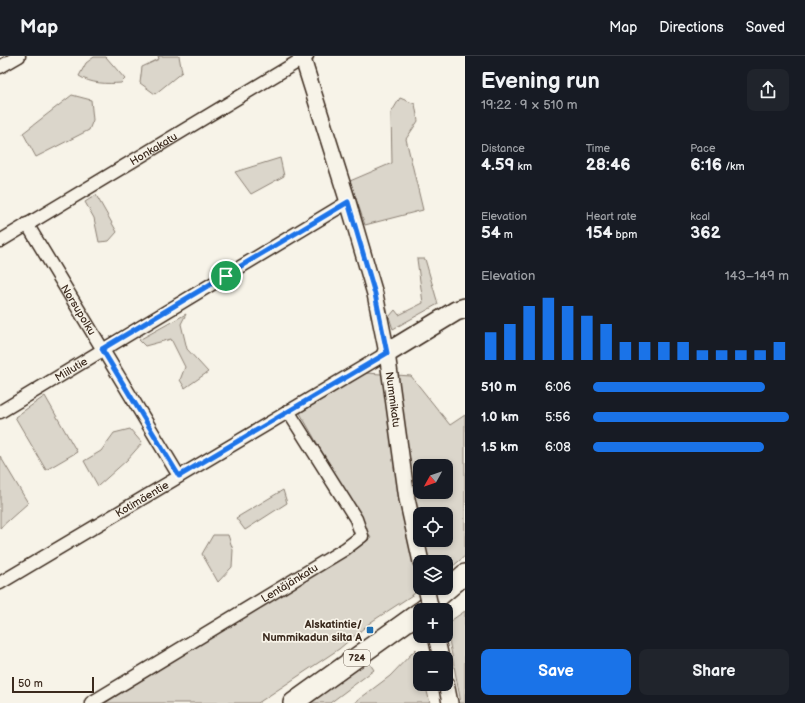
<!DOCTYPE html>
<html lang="en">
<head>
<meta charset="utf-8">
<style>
  body { margin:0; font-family:"Balsamiq Sans",sans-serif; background:#20242c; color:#f1f3f6; height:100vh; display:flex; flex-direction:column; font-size:15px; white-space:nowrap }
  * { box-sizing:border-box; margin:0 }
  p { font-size:13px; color:#9ea1a6 }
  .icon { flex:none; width:22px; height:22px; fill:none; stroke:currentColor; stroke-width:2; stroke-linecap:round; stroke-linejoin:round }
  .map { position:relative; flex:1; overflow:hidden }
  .drawer { display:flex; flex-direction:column; background:#171b24; width:340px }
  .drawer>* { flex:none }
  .needle { width:26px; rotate:230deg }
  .buttons { position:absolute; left:413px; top:403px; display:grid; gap:8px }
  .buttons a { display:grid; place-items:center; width:40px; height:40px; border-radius:8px; background:#171b24; box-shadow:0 2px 6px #0003; font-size:20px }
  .scale { position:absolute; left:12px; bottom:10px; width:82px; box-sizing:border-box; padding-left:4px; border:2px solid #3b2a1e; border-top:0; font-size:11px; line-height:14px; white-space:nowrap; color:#3b2a1e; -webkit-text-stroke:3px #f7f3e8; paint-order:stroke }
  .pin { position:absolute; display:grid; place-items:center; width:34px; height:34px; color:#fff; margin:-17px; border:2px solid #fff; border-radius:50%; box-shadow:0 1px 4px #0007 }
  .round { display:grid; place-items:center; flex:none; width:42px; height:42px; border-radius:8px; background:#20242c }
  .summary { display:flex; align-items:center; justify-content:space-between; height:68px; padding:0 16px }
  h1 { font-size:22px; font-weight:700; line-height:30px }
  .figures { display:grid; grid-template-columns:repeat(3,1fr); gap:6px; height:68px; padding:4px 16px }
  .figures div { display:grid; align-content:center }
  .figures b { font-size:17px; font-weight:700 }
  .figures small { font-size:11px; font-weight:400 }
  .figures p { font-size:11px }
  .chart { height:112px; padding:8px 16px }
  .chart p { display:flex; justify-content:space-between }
  .chart svg { width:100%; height:72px; margin-top:4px; stroke:#1a73e8; stroke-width:6 }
  .button { display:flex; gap:8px; margin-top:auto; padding:8px 16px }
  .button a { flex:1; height:46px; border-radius:8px; background:#1a73e8; color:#fff; font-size:16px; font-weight:700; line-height:46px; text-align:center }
  .button a+a { background:#20242c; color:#f1f3f6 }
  ul { padding:0 16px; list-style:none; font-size:13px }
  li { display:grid; grid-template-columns:64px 48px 1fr; align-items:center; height:30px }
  li i { height:10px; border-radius:5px; background:#1a73e8 }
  header { display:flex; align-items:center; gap:24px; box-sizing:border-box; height:56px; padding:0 20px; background:#171b24; border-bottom:1px solid #363941 }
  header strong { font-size:19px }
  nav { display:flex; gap:22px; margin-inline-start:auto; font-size:14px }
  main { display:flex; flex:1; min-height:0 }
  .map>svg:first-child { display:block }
  .green { fill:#dbd6cb; stroke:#8b8074; fill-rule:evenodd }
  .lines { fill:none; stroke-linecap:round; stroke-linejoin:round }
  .minor-casing { stroke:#3b2a1e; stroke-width:15 }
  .tertiary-casing { stroke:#3b2a1e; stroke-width:18 }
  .primary-casing { stroke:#3b2a1e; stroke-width:22 }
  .minor { stroke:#f7f3e8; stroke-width:12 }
  .tertiary { stroke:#f7f3e8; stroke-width:15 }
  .primary { stroke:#f7f3e8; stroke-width:19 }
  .tertiary-bridge-casing { stroke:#3b2a1e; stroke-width:18; stroke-linecap:butt }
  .tertiary-bridge { stroke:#f7f3e8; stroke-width:15 }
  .route-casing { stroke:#fff; stroke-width:8 }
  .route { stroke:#1a73e8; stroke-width:5 }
  .poi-dot { fill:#1f6fb2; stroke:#f7f3e8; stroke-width:1.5 }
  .labels { text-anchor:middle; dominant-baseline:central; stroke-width:3.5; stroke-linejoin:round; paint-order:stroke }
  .shield { fill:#f7f3e8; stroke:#73665b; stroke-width:1 }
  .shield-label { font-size:10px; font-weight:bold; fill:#3b2a1e }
  .street-label { font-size:11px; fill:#3b2a1e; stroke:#f7f3e8 }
  .poi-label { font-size:11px; font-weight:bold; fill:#3b2a1e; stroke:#f7f3e8; text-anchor:end }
</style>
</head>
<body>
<header>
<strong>Map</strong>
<nav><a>Map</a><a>Directions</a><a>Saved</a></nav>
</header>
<main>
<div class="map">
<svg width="465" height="647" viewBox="0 0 465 647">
  <rect width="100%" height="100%" fill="#f7f3e8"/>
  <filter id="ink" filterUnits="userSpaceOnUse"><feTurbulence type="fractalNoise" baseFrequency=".025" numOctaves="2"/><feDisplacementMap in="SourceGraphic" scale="8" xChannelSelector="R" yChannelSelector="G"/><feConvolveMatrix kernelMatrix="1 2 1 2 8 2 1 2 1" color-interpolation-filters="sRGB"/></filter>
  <g filter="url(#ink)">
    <g class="green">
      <polygon points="158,0 179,0 182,16 155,38 140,27 142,11 159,3"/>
      <path d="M94,1H106L125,23L121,27C107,28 91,28 79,20L86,7Z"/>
      <polygon points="72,39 91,44 93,64 89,74 36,101 23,77"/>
      <polygon points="400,42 415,48 418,65 406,83 423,154 365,169 350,125 392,107 391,57"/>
      <polygon points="280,102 284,120 251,138 235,116"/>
      <polygon points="96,139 117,176 109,185 99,186 94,162 85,146"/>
      <polygon points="417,203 425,203 438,248 393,273 389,261 395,254 399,259 423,247"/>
      <polygon points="186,258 181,268 187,293 208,316 185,332 180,324 185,311 171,283 145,290 139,284"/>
      <path d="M366,317L411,320L450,369L465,359V500L446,516V506H420V532H423L371,566L339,593L258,647H105L371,482L300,357ZM420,410H446V436H420ZM420,458H446V484H420Z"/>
      <polygon points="45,340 77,396 46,414 15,361"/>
      <polygon points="130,373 142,387 127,404 98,430 84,405 101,395 114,377"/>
      <polygon points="0,400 28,447 0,472"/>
      <polygon points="283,434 287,447 245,474 236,462"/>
      <polygon points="213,479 228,479 233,494 232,511 218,526 202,498"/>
      <polygon points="465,555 465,647 461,647 446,568"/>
      <polygon points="416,593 420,609 420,628 425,628 430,647 354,647 390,620"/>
      <polygon points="368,605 374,614 330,647 304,647 346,617"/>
    </g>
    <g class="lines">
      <defs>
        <g id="minor">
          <polyline points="0,11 19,0"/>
          <path id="s1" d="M27,168L179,420"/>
          <path id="s2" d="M0,185L307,0"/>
          <path id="s3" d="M0,356L348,146"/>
          <path id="s4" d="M0,527L387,297"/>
          <path id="s5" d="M91,647L345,493L362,480L356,463L288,355"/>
        </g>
        <g id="tertiary">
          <path id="s6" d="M302,0L348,146L375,238L387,297L407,443L421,506"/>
          <polyline points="436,580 441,602"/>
          <polyline points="446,627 450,647"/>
        </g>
        <g id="primary">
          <polyline points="387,297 456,255 465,252"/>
          <polyline points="423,554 465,518"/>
          <polyline points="293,647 420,556"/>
        </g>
      </defs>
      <use href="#minor" class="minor-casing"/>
      <use href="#tertiary" class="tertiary-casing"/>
      <use href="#primary" class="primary-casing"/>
      <use href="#minor" class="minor"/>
      <use href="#tertiary" class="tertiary"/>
      <use href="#primary" class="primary"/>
      <defs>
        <polyline id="tertiary-bridge" points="426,532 431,554"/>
      </defs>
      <use href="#tertiary-bridge" class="tertiary-bridge-casing"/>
      <use href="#tertiary-bridge" class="tertiary-bridge"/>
    </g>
  </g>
  <g class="lines" filter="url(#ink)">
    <defs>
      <polygon id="route" points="348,146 375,238 387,297 179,420 102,293"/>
    </defs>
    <use href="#route" class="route-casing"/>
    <use href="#route" class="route"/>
  </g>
  <rect class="poi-dot" x="366" y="570" width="8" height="8" rx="2"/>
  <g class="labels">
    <rect class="shield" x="344" y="594" width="26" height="16" rx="3"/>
    <g class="shield-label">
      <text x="357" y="602">724</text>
    </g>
    <g class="street-label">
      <text stroke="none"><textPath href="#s2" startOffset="179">Honkakatu</textPath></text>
      <text stroke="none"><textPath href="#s1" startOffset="100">Norsupolku</textPath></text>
      <text stroke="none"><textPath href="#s3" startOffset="83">Miilutie</textPath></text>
      <text stroke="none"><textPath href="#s6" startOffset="356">Nummikatu</textPath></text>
      <text stroke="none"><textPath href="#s4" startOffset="165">Kotimäentie</textPath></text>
      <text stroke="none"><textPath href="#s5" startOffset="232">Lentäjänkatu</textPath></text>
    </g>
    <g class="poi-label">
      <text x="362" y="568">Alskatintie/<tspan x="362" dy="13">Nummikadun silta A</tspan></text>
    </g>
  </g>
</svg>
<div class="buttons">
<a><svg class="needle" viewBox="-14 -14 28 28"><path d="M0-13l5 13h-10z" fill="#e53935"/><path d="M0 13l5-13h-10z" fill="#9ea1a6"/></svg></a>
<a><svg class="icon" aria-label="locate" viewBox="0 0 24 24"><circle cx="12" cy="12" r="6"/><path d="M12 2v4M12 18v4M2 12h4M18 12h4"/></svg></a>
<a><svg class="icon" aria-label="layers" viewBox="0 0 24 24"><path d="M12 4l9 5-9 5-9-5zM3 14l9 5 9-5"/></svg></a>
<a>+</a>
<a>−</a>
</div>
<div class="scale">50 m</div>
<div class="pin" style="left:226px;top:220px;background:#1e9e55"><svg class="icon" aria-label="arrive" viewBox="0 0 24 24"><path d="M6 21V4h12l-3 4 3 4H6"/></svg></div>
</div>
<section class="drawer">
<div class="summary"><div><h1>Evening run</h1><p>19:22 · 9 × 510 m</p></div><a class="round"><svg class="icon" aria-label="share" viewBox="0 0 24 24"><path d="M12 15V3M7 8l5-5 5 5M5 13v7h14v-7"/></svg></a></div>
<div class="figures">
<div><p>Distance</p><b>4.59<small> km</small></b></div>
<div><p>Time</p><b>28:46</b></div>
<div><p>Pace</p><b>6:16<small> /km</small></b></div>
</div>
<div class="figures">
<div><p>Elevation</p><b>54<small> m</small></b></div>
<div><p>Heart rate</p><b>154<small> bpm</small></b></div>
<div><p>kcal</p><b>362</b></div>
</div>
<div class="chart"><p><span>Elevation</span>143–149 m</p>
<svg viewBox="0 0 160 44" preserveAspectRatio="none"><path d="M5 44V27M15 44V22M25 44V11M35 44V6M45 44V11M55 44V17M65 44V22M75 44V33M85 44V33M95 44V33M105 44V33M115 44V38M125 44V38M135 44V38M145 44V38M155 44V33"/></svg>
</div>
<ul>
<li><b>510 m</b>6:06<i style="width:88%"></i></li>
<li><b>1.0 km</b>5:56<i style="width:100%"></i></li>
<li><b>1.5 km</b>6:08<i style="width:87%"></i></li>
</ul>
<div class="button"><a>Save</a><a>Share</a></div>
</section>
</main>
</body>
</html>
